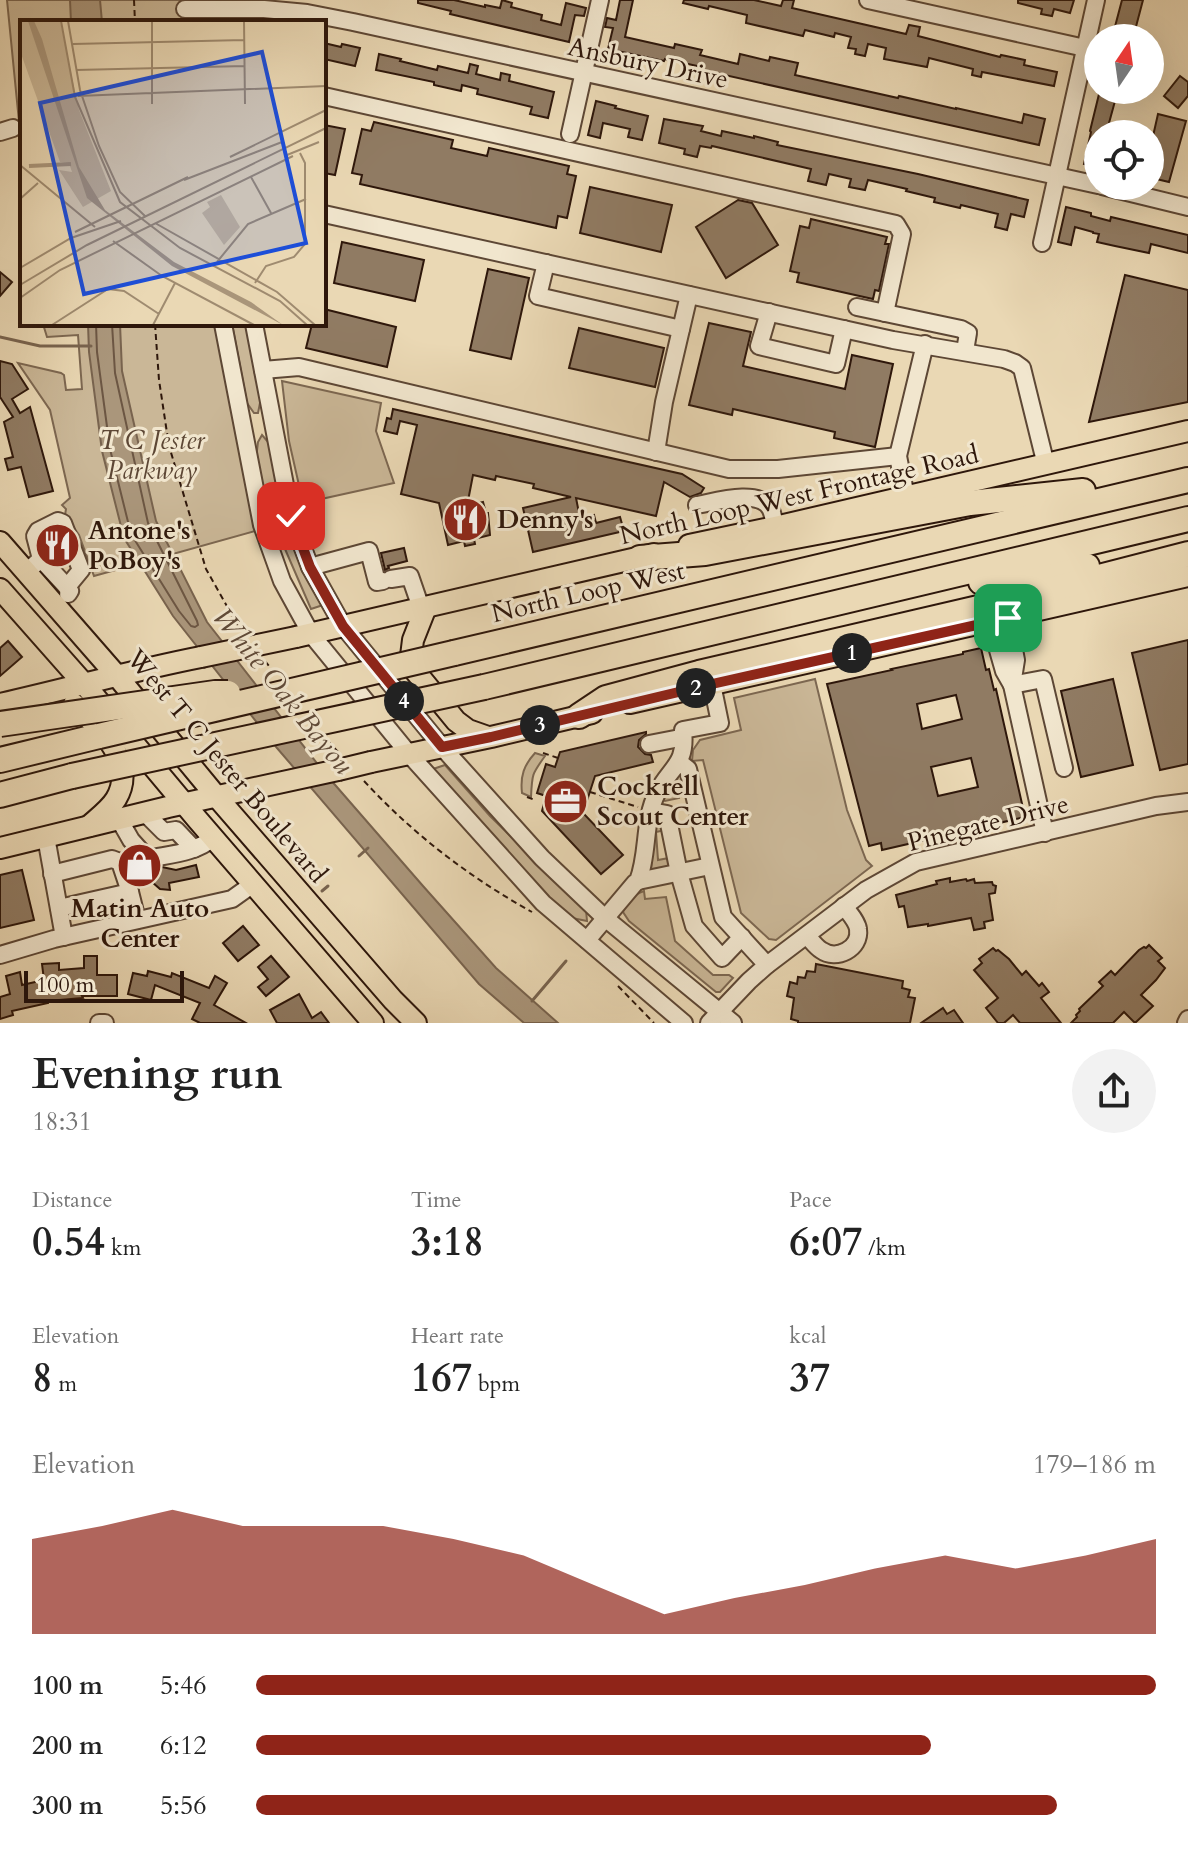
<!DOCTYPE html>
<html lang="en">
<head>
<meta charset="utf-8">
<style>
  body { margin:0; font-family:Cardo,serif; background:#f2f2f2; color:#222; height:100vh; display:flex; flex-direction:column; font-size:30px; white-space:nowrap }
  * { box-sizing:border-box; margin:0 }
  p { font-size:26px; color:#767676 }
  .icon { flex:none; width:44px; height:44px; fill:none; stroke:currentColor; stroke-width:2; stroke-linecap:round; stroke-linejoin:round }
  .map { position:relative; height:1023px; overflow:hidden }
  .sheet { display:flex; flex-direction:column; background:#fff; flex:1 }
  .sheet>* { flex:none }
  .needle { width:52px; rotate:13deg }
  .tools { position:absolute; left:1084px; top:24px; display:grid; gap:16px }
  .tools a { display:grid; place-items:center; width:80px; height:80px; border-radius:50%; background:#fff; box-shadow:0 8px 32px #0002; font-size:40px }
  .scale { position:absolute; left:24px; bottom:20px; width:160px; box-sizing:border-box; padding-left:8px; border:4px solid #2e170b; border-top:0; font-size:22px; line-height:28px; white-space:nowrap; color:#2e170b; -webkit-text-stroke:6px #f1e6ce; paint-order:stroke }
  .pin { position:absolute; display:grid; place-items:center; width:68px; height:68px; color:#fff; margin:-34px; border-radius:16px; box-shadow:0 4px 12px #0006 }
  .km { position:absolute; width:40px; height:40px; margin:-20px; border-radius:50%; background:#222; color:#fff; font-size:22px; line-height:40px; text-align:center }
  .round { display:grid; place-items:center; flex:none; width:84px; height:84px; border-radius:42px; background:#f2f2f2 }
  .overview { display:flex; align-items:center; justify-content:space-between; height:136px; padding:0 32px }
  h1 { font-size:44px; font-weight:700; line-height:60px }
  .stats { display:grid; grid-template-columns:repeat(3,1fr); gap:12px; height:136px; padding:8px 32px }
  .stats div { display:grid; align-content:center }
  .stats b { font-size:40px; font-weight:700 }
  .stats small { font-size:22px; font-weight:400 }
  .stats p { font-size:22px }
  .chart { height:224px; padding:16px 32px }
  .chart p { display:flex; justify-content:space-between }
  .chart svg { width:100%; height:144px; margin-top:8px; fill:#8f2418; opacity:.7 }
  ul { padding:0 32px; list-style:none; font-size:26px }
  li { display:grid; grid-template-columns:128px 96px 1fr; align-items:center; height:60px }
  li i { height:20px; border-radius:10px; background:#8f2418 }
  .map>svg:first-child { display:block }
  .green { fill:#cab797; stroke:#7c6751; stroke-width:2 }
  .water { fill:#aa967b; stroke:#78634e; stroke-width:2 }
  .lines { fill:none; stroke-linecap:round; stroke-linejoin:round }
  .shore { stroke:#6c5643; stroke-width:2 }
  .stream { stroke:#78634e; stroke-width:3 }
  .building { fill:#907b63; stroke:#2e170b; stroke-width:2; fill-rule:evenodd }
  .minor-casing { stroke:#5d4735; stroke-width:20 }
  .major-casing { stroke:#2e170b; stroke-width:24 }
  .highway-casing { stroke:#2e170b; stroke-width:28 }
  .path { stroke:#2e170b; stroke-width:2; stroke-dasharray:6 4; stroke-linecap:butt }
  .minor { stroke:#f1e6ce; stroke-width:16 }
  .major { stroke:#ead8b4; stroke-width:20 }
  .highway { stroke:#ead8b4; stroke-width:24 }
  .major-bridge-casing { stroke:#2e170b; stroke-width:24; stroke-linecap:butt }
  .highway-bridge-casing { stroke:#2e170b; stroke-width:28; stroke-linecap:butt }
  .major-bridge { stroke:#ead8b4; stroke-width:20 }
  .highway-bridge { stroke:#ead8b4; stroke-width:24 }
  .route-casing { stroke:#fff; stroke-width:16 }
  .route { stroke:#8f2418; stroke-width:10 }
  .labels { text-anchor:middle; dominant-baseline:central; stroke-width:6; stroke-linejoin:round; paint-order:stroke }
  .street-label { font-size:26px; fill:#2e170b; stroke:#f1e6ce }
  .park-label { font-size:26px; font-style:italic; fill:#5d4735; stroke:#f1e6ce }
  .poi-label { font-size:26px; font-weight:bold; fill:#2e170b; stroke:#f1e6ce; text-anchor:start }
  .water-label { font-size:28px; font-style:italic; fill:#604a38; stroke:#f1e6ce }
  .inset-river { fill:none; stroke:#aa967b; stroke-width:4 }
  .inset-road { fill:none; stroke:#9f8b70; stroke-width:2 }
  .view { fill:#1d4ed8; fill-opacity:0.15; stroke:#1d4ed8; stroke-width:4 }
  .inset-edge { fill:none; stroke:#2e170b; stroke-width:4 }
</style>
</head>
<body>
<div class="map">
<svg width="1188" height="1023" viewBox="0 0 1188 1023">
  <rect width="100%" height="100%" fill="#ead8b4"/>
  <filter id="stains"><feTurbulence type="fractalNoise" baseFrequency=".0025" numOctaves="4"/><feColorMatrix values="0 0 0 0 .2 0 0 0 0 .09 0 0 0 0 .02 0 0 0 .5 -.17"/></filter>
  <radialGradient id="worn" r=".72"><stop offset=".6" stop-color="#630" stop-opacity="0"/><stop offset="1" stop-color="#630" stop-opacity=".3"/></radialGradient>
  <g class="green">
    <polygon points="7,0 184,0 185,22 22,22 22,152"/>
    <polygon points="43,324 218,324 259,530 94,576 79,535 65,515 66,509 62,505 70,498 50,410 18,363 61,373 64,375 66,390 82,389 78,335 47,337"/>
    <polygon points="232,324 248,324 261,398 258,413 254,413 247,403"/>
    <polygon points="282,381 381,403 376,431 394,483 303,503 289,441"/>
    <polygon points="262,435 275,450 323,605 311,609 282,542 265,498 256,459 258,442"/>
    <polygon points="815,679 847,810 866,860 872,866 776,940 769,939 741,913 703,760 692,761 693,750 700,740 741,730 734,698"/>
    <path d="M535,753L545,756C532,774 532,774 531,797L522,793C520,776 524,765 535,753Z"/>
    <polygon points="445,765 490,816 586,910 587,921 572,918 557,907 433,769"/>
    <polygon points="682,772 686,783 677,786 679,798 665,801 663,799 669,784"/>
    <polygon points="654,822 661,825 665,830 656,832 658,860 669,858 673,872 651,871"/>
    <path d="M644,891L645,899L666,897L675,941L713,975H729L733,978L720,992H716L629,921L623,912C627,901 633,895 644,891Z"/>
  </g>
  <g class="water">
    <polygon points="70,0 100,0 102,22 71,22"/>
    <polygon points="88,324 120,324 122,371 156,521 207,622 323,771 423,886 496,968 558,1023 524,1023 479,984 277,748 173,616 124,538 102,451 89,352"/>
  </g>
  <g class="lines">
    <polyline class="shore" points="96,324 97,352 110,449 131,534 179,611 191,626 195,627 198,625 197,621 148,523 115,373 112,324"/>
    <g class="stream">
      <polyline points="0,337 40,346 91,346"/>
      <polyline points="359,856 368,848"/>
      <polyline points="322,891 328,886"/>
      <polyline points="532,1001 566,961"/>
    </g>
  </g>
  <g class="building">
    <polygon points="418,0 454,0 485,7 485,5 500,8 502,0 512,3 511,7 542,15 541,20 561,25 566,3 586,8 584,16 575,15 569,42 450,14 451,11 418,3"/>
    <polygon points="620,0 633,0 625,37 674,48 675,44 702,50 700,55 738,64 740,54 769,61 770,57 798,63 795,75 898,98 899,96 956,109 956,108 1022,123 1024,114 1045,119 1039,145 702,70 702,67 665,59 664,61 608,49 613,28 605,27 607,18 616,20"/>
    <polygon points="684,0 754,0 781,6 783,0 794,0 792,8 906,34 909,25 920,27 918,36 1000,57 1001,55 1025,60 1024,65 1057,72 1054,86 982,72 981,77 972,75 973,69 929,58 927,67 884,59 886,48 868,44 865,56 855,54 856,49 848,48 851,37 835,33 834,37 805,30 803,36 746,23 747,15 709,6 708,9 683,3"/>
    <polygon points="1018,0 1074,0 1070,13 1054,9 1052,16 1041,14 1042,9 1018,3"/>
    <polygon points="1122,0 1143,0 1133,38 1112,38"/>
    <polygon points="324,43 341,47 342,44 360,48 355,66 324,59"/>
    <polygon points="379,54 401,59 400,61 437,70 438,66 468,73 470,64 478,66 476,74 500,80 501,73 510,75 509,81 554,92 548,118 530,114 532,107 477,94 478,89 462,85 461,91 434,85 434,82 376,70"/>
    <polygon points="1180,76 1188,82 1188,96 1178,108 1164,96"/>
    <polygon points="1100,90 1118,90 1106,134 1098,134 1098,167 1084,164 1091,132 1090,131"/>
    <polygon points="596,101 616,106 615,108 648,116 642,140 628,137 630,129 603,123 600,138 588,135"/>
    <polygon points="1158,114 1186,121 1169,182 1152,178 1159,147 1151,145"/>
    <polygon points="664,119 703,126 701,131 721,136 722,131 754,138 754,136 778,142 777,145 918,174 1028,200 1024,217 1011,214 1007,230 995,227 998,214 961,205 960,208 934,202 935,198 906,191 907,189 868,180 865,190 849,187 851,179 829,174 826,185 808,181 811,169 712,146 711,148 700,146 697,157 684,154 685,149 659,143"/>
    <polygon points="374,122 453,140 451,148 487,156 489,148 569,166 567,174 576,176 567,218 558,216 556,228 360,184 362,175 352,173 362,129 371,131"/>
    <polygon points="324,125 345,129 335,175 324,173"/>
    <polygon points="590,187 672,205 661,252 580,233"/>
    <polygon points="738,200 752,203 778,245 726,278 696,227"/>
    <polygon points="1066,207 1091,213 1091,216 1110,221 1111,217 1188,235 1188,253 1151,244 1149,253 1115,246 1097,242 1099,234 1093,233 1093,232 1075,227 1071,245 1058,242"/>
    <polygon points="811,219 887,237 885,244 889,244 879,291 875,290 873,299 797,282 799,273 790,271 800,226 809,228"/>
    <polygon points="342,242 424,260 415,301 334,283"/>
    <polygon points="488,269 529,278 511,359 470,350"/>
    <polygon points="0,272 12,282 0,296"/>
    <polygon points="1125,275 1188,290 1188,402 1089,422"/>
    <polygon points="324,309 396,327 387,367 306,348 312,324 324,324"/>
    <polygon points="709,323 751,332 743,366 845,389 852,355 893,364 875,447 834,438 835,432 733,409 732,415 689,405"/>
    <polygon points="579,328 664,348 655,387 569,368"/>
    <polygon points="0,361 12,364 28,389 12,399 20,413 30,407 53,491 29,497 21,467 8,470 5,459 13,457 4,422 13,417 0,397"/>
    <polygon points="393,409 682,474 704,488 701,493 690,497 664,482 656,516 576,498 580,518 594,515 596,523 620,517 624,531 533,552 523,508 571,497 533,488 534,484 496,476 495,480 473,475 467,506 483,502 486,513 488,513 490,535 474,539 475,544 465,546 464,541 448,545 439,503 401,494 417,425 400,421 397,434 384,431 387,418 391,419"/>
    <polygon points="56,534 66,561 60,564 51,554 47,539"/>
    <polygon points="404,548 407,561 388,566 389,568 385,570 381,553"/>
    <polygon points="1188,640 1188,764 1160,770 1132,653"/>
    <polygon points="8,641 22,657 0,676 0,648"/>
    <path d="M981,648L986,670L989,669L994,690L996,689L1025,817L882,850L881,843L869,846L827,684L892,670L891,669L963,654V652ZM956,695L962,719L922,729L917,704ZM971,758L978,787L938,796L931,767Z"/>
    <polygon points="1113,679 1133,765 1081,777 1061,691"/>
    <polygon points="646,732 646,734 639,740 638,747 645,754 651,755 653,762 595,776 583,813 623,855 601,874 542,811 546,796 537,793 546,764 555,767 560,752"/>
    <polygon points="130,855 145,870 162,867 176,870 196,865 199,877 169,883 170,890 160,889 144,875 142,876 132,864"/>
    <polygon points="22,870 34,920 0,928 0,875"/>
    <polygon points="950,878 950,882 966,879 967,881 974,879 975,883 992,882 993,885 996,886 995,893 989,894 993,920 984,922 985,928 974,930 971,918 928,926 928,924 908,927 904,906 899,907 896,895 937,884 936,881"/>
    <polygon points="243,926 259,945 238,961 223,943"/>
    <polygon points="1149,945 1162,958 1158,961 1165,968 1156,980 1141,995 1153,1006 1135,1023 1124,1012 1113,1023 1071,1023 1077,1017 1076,1015 1080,1011 1079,1009 1103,986 1099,982 1111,971 1115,975 1139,950 1144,947 1146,948"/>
    <polygon points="993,948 996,951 998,950 1009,959 1022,975 1026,971 1039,986 1042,983 1049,992 1041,998 1061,1023 1020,1023 1013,1015 1004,1023 998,1023 986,1008 998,998 974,970 982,963 979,959"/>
    <polygon points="84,956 97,956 97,975 117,975 117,996 82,996 83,998 48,1001 48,1003 12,1011 13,1015 0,1019 0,997 10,994 6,976 20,972 22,985 44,980 42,964 59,963 59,970 84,968"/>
    <polygon points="271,956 289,977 266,996 258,987 268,979 258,967"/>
    <polygon points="816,964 903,981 902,988 910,990 908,997 915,998 910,1023 798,1023 798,1021 791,1019 794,998 787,996 790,982 797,984 798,977 805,978 807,971 815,972"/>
    <polygon points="148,971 171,977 172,973 209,988 215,976 227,983 214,1005 246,1023 200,1023 192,1019 200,1003 155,985 151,1000 128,994 133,973 147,976"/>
    <polygon points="299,994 312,1018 321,1012 329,1023 277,1023 270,1010"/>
    <polygon points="943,1008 947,1014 954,1010 963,1023 921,1023"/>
  </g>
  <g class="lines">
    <defs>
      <g id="minor">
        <polyline points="868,0 1085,48"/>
        <polyline points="185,9 264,9 307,13 353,22 1098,185"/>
        <polyline points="324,96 896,224 902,234 885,313"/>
        <polyline points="0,132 13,128"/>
        <polyline points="570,134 600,0"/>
        <polyline points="1102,186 1188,207"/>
        <polyline points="324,214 893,340 1004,359 1015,363 1022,368 1046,465"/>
        <polyline points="1042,243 1096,0"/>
        <polyline points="546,263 538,296 681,329"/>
        <polyline points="857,307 961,329 968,333 965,351"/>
        <polyline points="769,312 759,346 836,364 844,329"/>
        <polyline points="223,324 262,525 282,581 311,634 409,754 543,903 684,1023"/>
        <polyline points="254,324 291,516 310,567 343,626 442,747 542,858 605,918 733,1023"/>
        <polyline points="263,370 299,367 729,469 778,469 898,456"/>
        <polyline points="656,452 664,402 689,295"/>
        <polyline points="906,497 898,456 925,344"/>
        <path d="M697,505C714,502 758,488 770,508C773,513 774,521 775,527"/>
        <polyline points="41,559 35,536 38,531 58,521 63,523 81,570 67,587"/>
        <polyline points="33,566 41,559 67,587 70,591 68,594"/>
        <polyline points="310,567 369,551 377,582 383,581"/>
        <polyline points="391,579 410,576 421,608"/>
        <polyline points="1008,618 1016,660 1012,685"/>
        <polyline points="990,622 1004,671 1012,685 1045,833"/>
        <polyline points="1012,685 1043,679 1064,768"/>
        <polyline points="649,744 680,738"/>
        <polyline points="679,762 688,769 723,917 767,965"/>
        <polyline points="651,811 667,814 679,873 694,926 722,958 742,937"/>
        <polyline points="145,813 164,832 176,830 194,849"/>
        <path d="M119,819L131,840L148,859C171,854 195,853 213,838"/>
        <polyline points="46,837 64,937"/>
        <polyline points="52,874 112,859 120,862 130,892 137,920"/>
        <polyline points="638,881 710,866"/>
        <polyline points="59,908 130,892"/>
        <path d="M807,936C811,940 816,947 821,950C836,961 861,949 858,929C857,921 849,913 844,906"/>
        <path d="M587,940L635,883L638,881C649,853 643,821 657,793C670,767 687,765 683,730L720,723L712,684"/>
        <polyline points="0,955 54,939 232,899 253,884"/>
        <polyline points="99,1023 105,1023"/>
        <polyline points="709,1023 749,981 767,965 866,890 916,862 1156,806 1188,802"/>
        <polyline points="1186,1023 1188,1019"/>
      </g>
      <g id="major">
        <polyline points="0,542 117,676 216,796 393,1000 416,1023"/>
        <polyline points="689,545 775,527 1188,431"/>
        <polyline points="0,589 85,685 197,819 373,1023"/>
        <polyline points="426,607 413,640 411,656 415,671 456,721 468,730 488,737"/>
        <polyline points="296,637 654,554"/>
        <polyline points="630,703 1188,576"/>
        <path d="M0,704C67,689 134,670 201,657"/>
        <path d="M74,704C99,727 138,762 116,799C110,809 98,818 89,826"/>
        <polyline points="371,762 491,737 592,713"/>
        <polyline points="0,848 168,807 338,770"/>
      </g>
      <g id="highway">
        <polyline points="640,558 705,553 970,503 1083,491"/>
        <polyline points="981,582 1087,566"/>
        <polyline points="454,653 1188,480"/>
        <polyline points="484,687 1188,519"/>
        <polyline points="579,716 606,698 699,673 983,607 1188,554"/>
        <polyline points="0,760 99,736"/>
        <polyline points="0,795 72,776"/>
      </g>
    </defs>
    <use href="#minor" class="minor-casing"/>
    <use href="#major" class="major-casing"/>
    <use href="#highway" class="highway-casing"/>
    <g class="path">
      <polyline points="134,0 135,22"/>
      <polyline points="155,324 159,380 169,446 206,569 241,631"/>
      <polyline points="265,661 276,675"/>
      <polyline points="327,740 339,753"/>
      <polyline points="543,753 558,758"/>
      <path d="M364,781C413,834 469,877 532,912"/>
      <polyline points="590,792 638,807"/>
      <polyline points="527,797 535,800"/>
      <polyline points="618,986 654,1023"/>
    </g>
    <use href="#minor" class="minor"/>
    <use href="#major" class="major"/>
    <use href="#highway" class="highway"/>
    <defs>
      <g id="major-bridge">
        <polyline points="201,657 296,637"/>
        <polyline points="338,770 371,762"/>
      </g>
      <g id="highway-bridge">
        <polyline points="0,724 215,693 228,693"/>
        <polyline points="99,736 454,653"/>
        <polyline points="72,776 484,687"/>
      </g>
    </defs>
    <use href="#major-bridge" class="major-bridge-casing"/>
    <use href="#highway-bridge" class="highway-bridge-casing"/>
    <use href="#major-bridge" class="major-bridge"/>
    <use href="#highway-bridge" class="highway-bridge"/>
  </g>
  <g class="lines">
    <defs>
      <polyline id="route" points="291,516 310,567 343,626 442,747 491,737 712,684 1008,618"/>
    </defs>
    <use href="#route" class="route-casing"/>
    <use href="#route" class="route"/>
  </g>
  <defs>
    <symbol id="restaurant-disc" viewBox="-11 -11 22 22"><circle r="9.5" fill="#8f2418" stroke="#f1e6ce"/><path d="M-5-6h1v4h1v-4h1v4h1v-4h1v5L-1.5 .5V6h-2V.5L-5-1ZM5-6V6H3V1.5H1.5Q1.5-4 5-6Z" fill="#fff"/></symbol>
    <symbol id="office-disc" viewBox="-11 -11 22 22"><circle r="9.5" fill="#8f2418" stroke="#f1e6ce"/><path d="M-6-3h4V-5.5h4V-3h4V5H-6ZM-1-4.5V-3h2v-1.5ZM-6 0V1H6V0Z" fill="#fff"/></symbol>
    <symbol id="shop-disc" viewBox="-11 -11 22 22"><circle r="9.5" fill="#8f2418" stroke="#f1e6ce"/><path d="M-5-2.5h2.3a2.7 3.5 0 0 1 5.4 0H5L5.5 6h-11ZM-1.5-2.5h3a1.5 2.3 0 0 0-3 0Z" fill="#fff"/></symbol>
  </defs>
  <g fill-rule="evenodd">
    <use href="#restaurant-disc" x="440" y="494" width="51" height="51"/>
    <use href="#restaurant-disc" x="32" y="520" width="51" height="51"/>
    <use href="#office-disc" x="540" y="776" width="51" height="51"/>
    <use href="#shop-disc" x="114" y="840" width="51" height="51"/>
  </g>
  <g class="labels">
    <g class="street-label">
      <text transform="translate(648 63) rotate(12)">Ansbury Drive</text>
      <text transform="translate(799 495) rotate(-13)">North Loop West Frontage Road</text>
      <text transform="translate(588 592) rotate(-13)">North Loop West</text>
      <text transform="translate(227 766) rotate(50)">West T C Jester Boulevard</text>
      <text transform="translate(988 823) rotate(-14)">Pinegate Drive</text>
    </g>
    <g class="park-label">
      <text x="152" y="440">T C Jester<tspan x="152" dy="30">Parkway</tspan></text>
    </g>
    <g class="poi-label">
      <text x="497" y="519">Denny's</text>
      <text x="88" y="530">Antone's<tspan x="88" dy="30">PoBoy's</tspan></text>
      <text x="597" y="786">Cockrell<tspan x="597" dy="30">Scout Center</tspan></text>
      <text x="140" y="908" text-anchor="middle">Matin Auto<tspan x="140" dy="30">Center</tspan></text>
    </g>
    <g class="water-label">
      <text transform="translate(283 691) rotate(51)">White Oak Bayou</text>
    </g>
  </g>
  <g transform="translate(20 20)">
    <rect width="306" height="306" fill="#ead8b4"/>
    <path d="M0,1H40L59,90L91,171L63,187L39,150L52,152L49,143L40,142L0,31ZM201,175L220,207L204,225L182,193L190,187L187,182Z" fill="#cab797"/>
    <path d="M8,1H14L22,19L59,147L85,190L154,242L231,282L263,305L152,246L67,178Z" fill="#aa967b"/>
    <path class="inset-river" d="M9,146L51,144"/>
    <path class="inset-road" d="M41,1L55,77L100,182L160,228L260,281L287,305M48,1L60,70L79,126L100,172L126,197M132,1V84M224,1L225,84M53,24L224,20M56,50L225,46M58,76L306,66M267,135L299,122M210,137L306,90M0,145L75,207M231,157L251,193M164,160L262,122M0,179L18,163M135,203L257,272L295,305M55,212L168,157M93,221L142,256L234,305M197,242L228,204L286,179M0,248L51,218L101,201M235,263L246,246L274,237L285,224V143L280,133M0,265L67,225L306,108M0,278L40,250L273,136M32,305L88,269L104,271L139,294M133,305L155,263"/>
    <path class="view" d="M242,32L286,223L64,274L20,83Z"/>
    <rect width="306" height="306" class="inset-edge"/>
  </g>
  <rect width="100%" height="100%" filter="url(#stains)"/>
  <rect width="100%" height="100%" fill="url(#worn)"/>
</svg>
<div class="tools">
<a><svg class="needle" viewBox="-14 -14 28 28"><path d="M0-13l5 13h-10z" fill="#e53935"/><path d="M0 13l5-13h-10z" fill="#767676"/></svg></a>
<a><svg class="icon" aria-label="locate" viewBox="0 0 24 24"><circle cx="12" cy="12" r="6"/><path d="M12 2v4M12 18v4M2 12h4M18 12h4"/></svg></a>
</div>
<div class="scale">100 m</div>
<div class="pin" style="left:1008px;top:618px;background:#1e9e55"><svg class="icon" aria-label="arrive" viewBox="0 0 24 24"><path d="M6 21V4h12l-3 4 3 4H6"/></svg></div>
<div class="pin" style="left:291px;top:516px;background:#d93025"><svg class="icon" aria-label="check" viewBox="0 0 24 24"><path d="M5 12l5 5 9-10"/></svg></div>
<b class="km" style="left:852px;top:653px">1</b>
<b class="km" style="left:696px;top:688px">2</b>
<b class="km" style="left:540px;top:725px">3</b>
<b class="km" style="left:404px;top:701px">4</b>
</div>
<section class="sheet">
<div class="overview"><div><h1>Evening run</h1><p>18:31</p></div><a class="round"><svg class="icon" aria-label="share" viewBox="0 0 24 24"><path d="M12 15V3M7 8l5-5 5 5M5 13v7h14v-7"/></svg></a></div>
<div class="stats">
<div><p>Distance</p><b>0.54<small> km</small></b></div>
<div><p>Time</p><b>3:18</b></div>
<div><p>Pace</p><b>6:07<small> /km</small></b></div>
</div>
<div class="stats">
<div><p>Elevation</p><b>8<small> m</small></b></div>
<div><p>Heart rate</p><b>167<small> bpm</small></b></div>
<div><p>kcal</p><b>37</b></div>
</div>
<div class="chart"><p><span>Elevation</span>179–186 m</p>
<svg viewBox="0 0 160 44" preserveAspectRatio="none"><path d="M0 44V15L10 11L20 6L30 11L40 11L50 11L60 15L70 20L80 29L90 38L100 33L110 29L120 24L130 20L140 24L150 20L160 15V44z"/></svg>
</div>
<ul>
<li><b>100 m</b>5:46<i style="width:100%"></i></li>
<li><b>200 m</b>6:12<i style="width:75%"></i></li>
<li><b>300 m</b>5:56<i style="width:89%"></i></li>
</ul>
</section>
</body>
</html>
